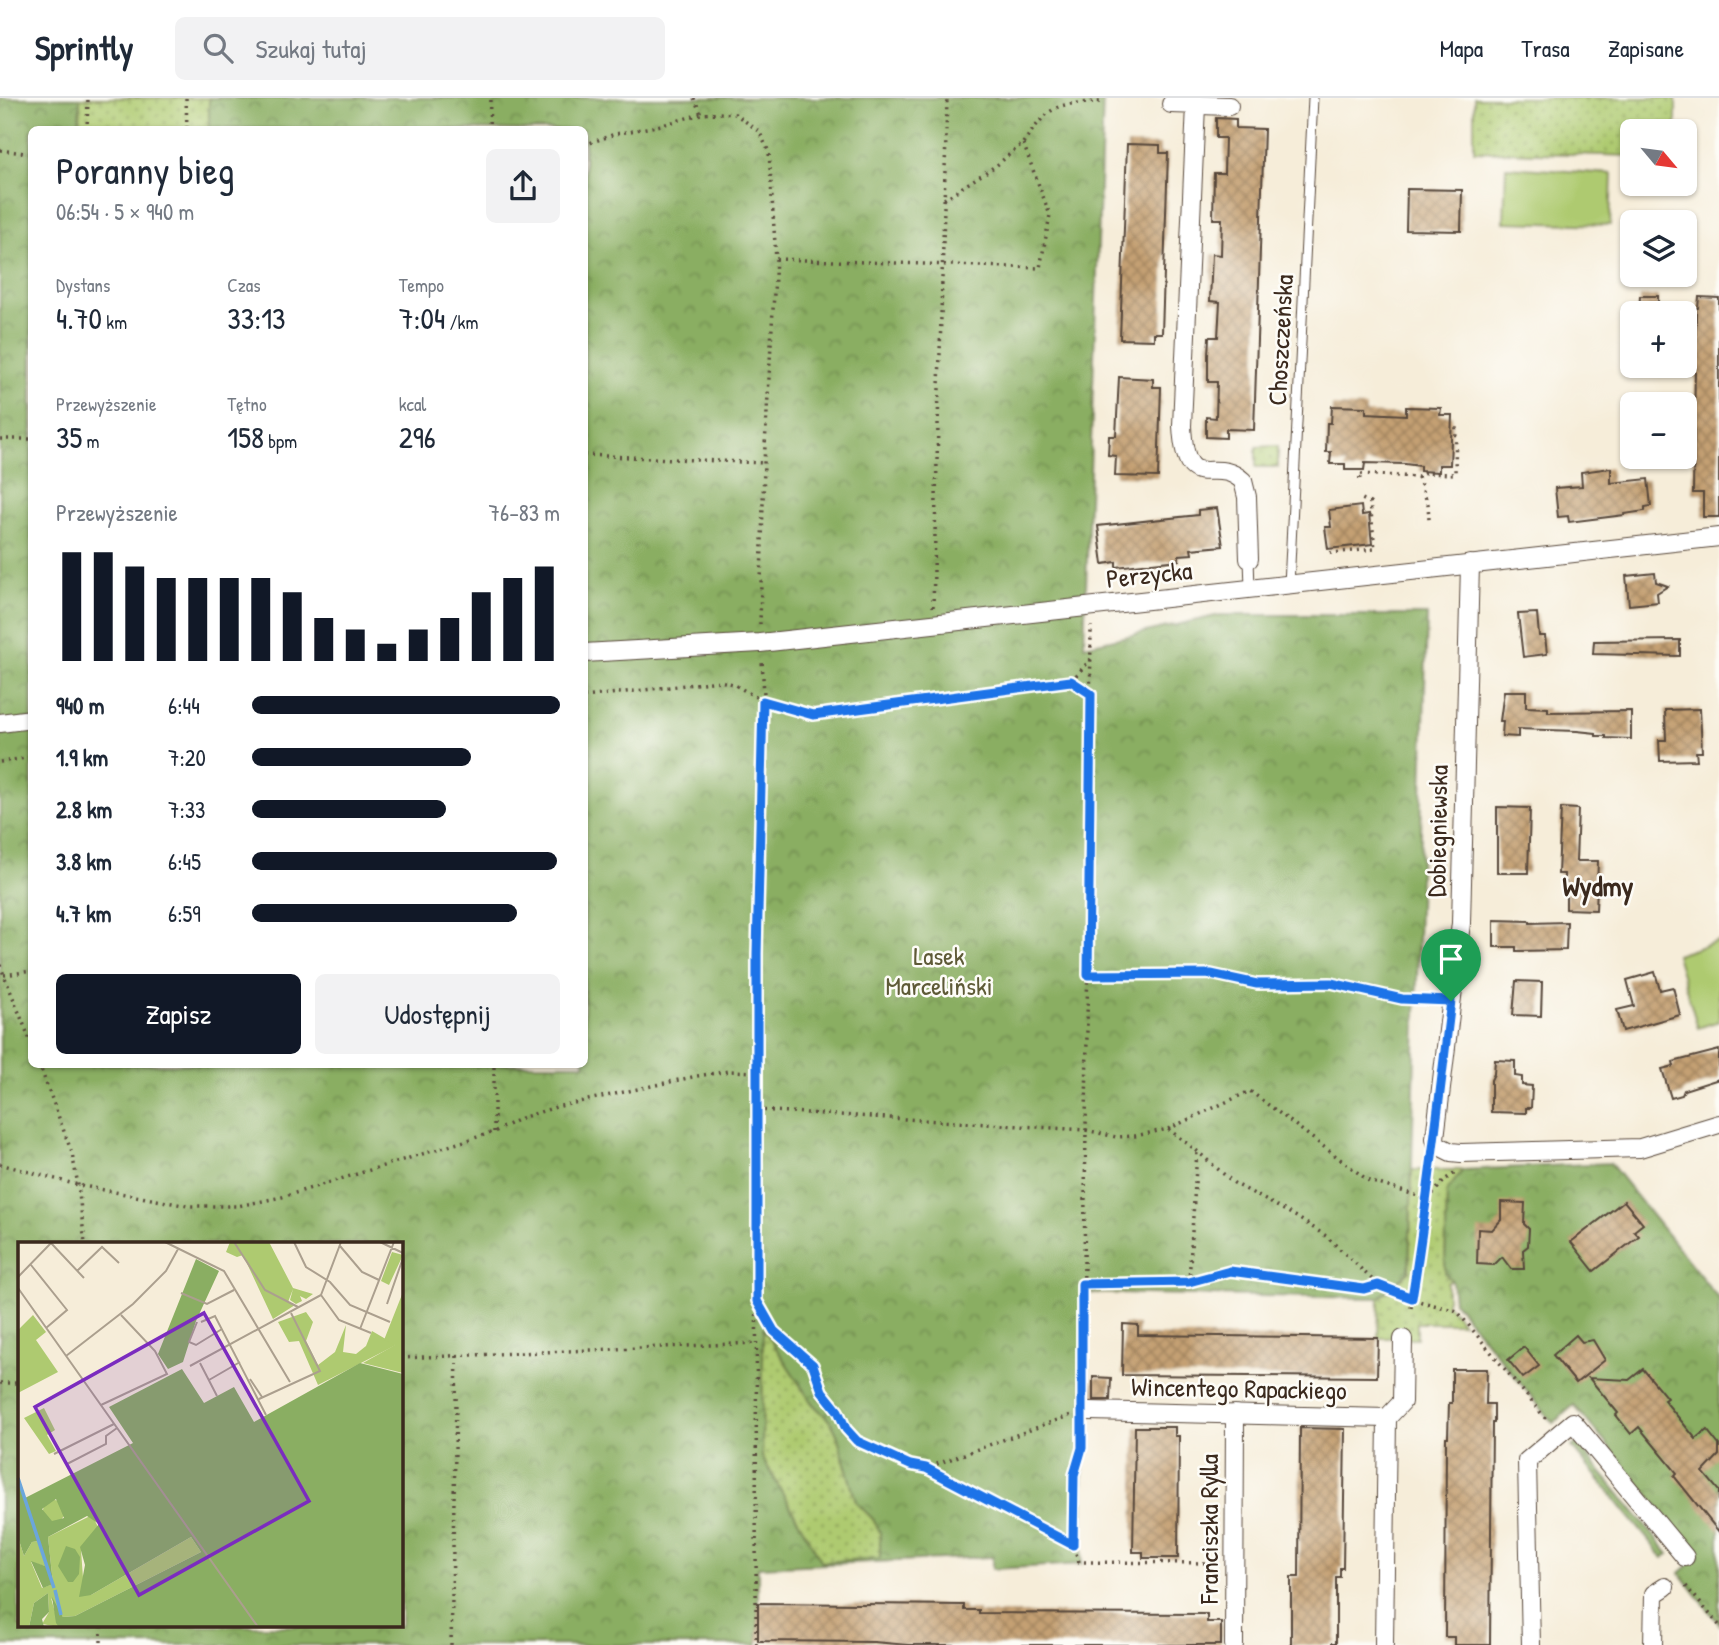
<!DOCTYPE html>
<html lang="pl">
<head>
<meta charset="utf-8">
<style>
  body { margin:0; font-family:"Patrick Hand",sans-serif; background:#f2f2f3; color:#1f2937; height:100vh; display:flex; flex-direction:column; font-size:26px; white-space:nowrap }
  * { box-sizing:border-box; margin:0 }
  p { font-size:23px; color:#747a83 }
  .icon { flex:none; width:38px; height:38px; fill:none; stroke:currentColor; stroke-width:2; stroke-linecap:round; stroke-linejoin:round }
  .map { position:relative; flex:1; overflow:hidden }
  .side { position:absolute; left:28px; top:28px; width:560px; height:942px; display:flex; flex-direction:column; background:#fff; border-radius:10px; box-shadow:0 2px 5px #0004 }
  .side>* { flex:none }
  .needle { width:46px; rotate:119deg }
  .controls { position:absolute; left:1620px; top:21px; display:grid; gap:14px }
  .controls a { display:grid; place-items:center; width:77px; height:77px; border-radius:10px; background:#fff; box-shadow:0 2px 5px #0004; font-size:35px }
  .pin { position:absolute; display:grid; place-items:center; width:60px; height:60px; color:#fff; margin:-72px -30px; border-radius:50% 50% 50% 0; rotate:-45deg; box-shadow:0 0 7px #0007 }
  .pin .icon { rotate:45deg }
  .round { display:grid; place-items:center; flex:none; width:74px; height:74px; border-radius:10px; background:#f2f2f3 }
  .head { display:flex; align-items:center; justify-content:space-between; height:119px; padding:0 28px }
  h1 { font-size:38px; font-weight:600; line-height:52px }
  .stats { display:grid; grid-template-columns:repeat(3,1fr); gap:10px; height:119px; padding:7px 28px }
  .stats div { display:grid; align-content:center }
  .stats b { font-size:30px; font-weight:600 }
  .stats small { font-size:19px; font-weight:400 }
  .stats p { font-size:19px }
  .chart { height:196px; padding:14px 28px }
  .chart p { display:flex; justify-content:space-between }
  .chart svg { width:100%; height:126px; margin-top:7px; stroke:#111827; stroke-width:6 }
  .button { display:flex; gap:14px; margin-top:auto; padding:14px 28px }
  .button a { flex:1; height:80px; border-radius:10px; background:#111827; color:#fff; font-size:28px; font-weight:600; line-height:80px; text-align:center }
  .button a+a { background:#f2f2f3; color:#1f2937 }
  ul { padding:0 28px; list-style:none; font-size:23px }
  li { display:grid; grid-template-columns:112px 84px 1fr; align-items:center; height:52px }
  li i { height:18px; border-radius:9px; background:#111827 }
  header { display:flex; align-items:center; gap:42px; box-sizing:border-box; height:98px; padding:0 35px; background:#fff; border-bottom:2px solid #e0e1e3 }
  header strong { font-size:33px }
  nav { display:flex; gap:38px; margin-inline-start:auto; font-size:24px }
  .search { width:490px; height:63px; background:#f2f2f3; display:flex; align-items:center; gap:18px; box-sizing:border-box; padding:0 24px; border-radius:10px; color:#747a83; font-size:26px }
  .map>svg:first-child { display:block }
  .grass { fill:url(#grass-dots); stroke:#747a47; stroke-width:2 }
  .forest { fill:url(#forest-crowns); stroke:#626c40; stroke-width:2; fill-rule:evenodd }
  .garden { fill:#aeca70; stroke:#747a47; stroke-width:2 }
  .building { fill:url(#building-cross-hatch) }
  .lines { fill:none; stroke-linecap:round; stroke-linejoin:round }
  .lane-casing { stroke:#57473a; stroke-width:11 }
  .street-casing { stroke:#57473a; stroke-width:20 }
  .path { stroke:#57473a; stroke-width:3.5; stroke-dasharray:2 5; stroke-linecap:butt }
  .lane { stroke:#fff; stroke-width:9 }
  .street { stroke:#fff; stroke-width:18 }
  .route-casing { stroke:#fff; stroke-width:14 }
  .route { stroke:#1a73e8; stroke-width:9 }
  .labels { text-anchor:middle; dominant-baseline:central; stroke-width:5; stroke-linejoin:round; paint-order:stroke }
  .street-label { font-size:26px; fill:#3b2a1e; stroke:#fdfcf7 }
  .park-label { font-size:26px; fill:#5e5a37; stroke:#fdfcf7 }
  .neighbourhood-label { font-size:28px; font-weight:bold; fill:#3b2a1e; stroke:#fdfcf7 }
  .inset-river { fill:none; stroke:#6ba6dc; stroke-width:3.5 }
  .inset-road { fill:none; stroke:#ab9f8e; stroke-width:2 }
  .view { fill:#7b2cbf; fill-opacity:0.15; stroke:#7b2cbf; stroke-width:3.5 }
  .inset-edge { fill:none; stroke:#3b2a1e; stroke-width:3.5 }
</style>
</head>
<body>
<header>
<strong>Sprintly</strong>
<div class="search"><svg class="icon" aria-label="search" viewBox="0 0 24 24"><circle cx="10" cy="10" r="6"/><path d="M15 15l6 6"/></svg>Szukaj tutaj</div>
<nav><a>Mapa</a><a>Trasa</a><a>Zapisane</a></nav>
</header>
<div class="map">
<svg width="1719" height="1547" viewBox="0 0 1719 1547">
  <defs>
    <pattern id="grass-dots" width="8" height="8" patternUnits="userSpaceOnUse" patternTransform="scale(1.75)"><rect width="8" height="8" fill="#aeca70"/><path d="M2 2h.1M6 6h.1" fill="none" stroke="#8fa45b" stroke-width="1.8" stroke-linecap="round"/></pattern>
    <pattern id="forest-crowns" width="20" height="18" patternUnits="userSpaceOnUse" patternTransform="scale(1.75)"><rect width="20" height="18" fill="#8aae62"/><path d="M2 6a3 3 0 1 1 6 0M12 15a3 3 0 1 1 6 0" fill="none" stroke="#728e50"/></pattern>
    <pattern id="building-cross-hatch" width="8" height="8" patternUnits="userSpaceOnUse" patternTransform="scale(1.75)"><rect width="8" height="8" fill="#c4a073"/><path d="M0 0l8 8M0 8l8-8" fill="none" stroke="#a0835e"/></pattern>
  </defs>
  <rect width="100%" height="100%" fill="#fdfcf7"/>
  <filter id="ink" filterUnits="userSpaceOnUse"><feTurbulence type="fractalNoise" baseFrequency=".0143" numOctaves="2"/><feDisplacementMap in="SourceGraphic" scale="14" xChannelSelector="R" yChannelSelector="G"/><feConvolveMatrix kernelMatrix="1 2 1 2 8 2 1 2 1" color-interpolation-filters="sRGB"/></filter>
  <filter id="wash" filterUnits="userSpaceOnUse"><feTurbulence type="fractalNoise" baseFrequency=".00686" numOctaves="4" result="noise"/><feDisplacementMap in="SourceGraphic" scale="28" xChannelSelector="R" yChannelSelector="G"/><feGaussianBlur stdDeviation="1.57" result="paint"/><feColorMatrix in="noise" values="0 0 0 0 0 0 0 0 0 0 0 0 0 0 0 0 0 1.4 0 .05"/><feComposite in="paint" operator="in"/></filter>
  <g filter="url(#wash)">
    <rect width="100%" height="100%" fill="#f6edd9"/>
    <g class="grass">
      <polygon points="80,0 209,0 209,31 79,31"/>
      <polygon points="1474,0 1676,0 1676,33 1633,33 1633,58 1474,53"/>
      <polygon points="1278,348 1278,369 1256,369 1256,349"/>
      <polygon points="1412,1072 1463,1072 1447,1093 1445,1174 1452,1183 1447,1184 1447,1205 1463,1225 1417,1225 1417,1240 1378,1240 1379,1200 1409,1173"/>
      <polygon points="763,1229 812,1305 831,1324 837,1336 856,1404 873,1421 880,1434 881,1460 821,1464 762,1359"/>
    </g>
    <g class="forest">
      <path d="M0,0H80L79,31L32,32V966H584V32L209,31V0H1103L1084,548L1220,517H1427L1409,1173L1379,1200L1085,1195L1082,1466L992,1471V1459H989L758,1469V1547H0ZM19,1146H401V1528H19ZM763,1230L812,1305L831,1324L837,1336L856,1404L873,1421L880,1434V1460L822,1464L762,1359Z"/>
      <polygon points="1610,1065 1719,1201 1719,1526 1680,1475 1699,1458 1574,1307 1553,1325 1454,1204 1452,1183 1445,1175 1447,1093 1463,1072"/>
      <polygon points="1577,1345 1669,1456 1663,1460 1572,1349"/>
    </g>
    <g class="garden">
      <polygon points="1506,69 1612,76 1610,127 1504,124"/>
      <polygon points="1719,843 1719,923 1698,930 1676,857"/>
    </g>
    <g id="blocks">
      <g class="building">
        <polygon points="1216,20 1236,21 1236,30 1264,31 1254,332 1226,331 1226,340 1206,339 1206,319 1216,320 1217,284 1208,284 1208,258 1209,239 1218,239 1220,204 1210,203 1212,156 1221,157 1222,121 1213,121 1214,75 1224,75 1225,40 1216,40"/>
        <polygon points="1127,46 1160,47 1160,55 1168,55 1162,235 1154,235 1154,242 1120,241"/>
        <polygon points="1407,91 1462,92 1461,133 1406,132"/>
        <polygon points="1640,198 1658,198 1658,215 1639,215"/>
        <polygon points="1699,199 1719,200 1719,419 1703,419 1703,395 1693,395 1696,210 1698,210"/>
        <polygon points="1119,279 1153,281 1153,289 1161,289 1158,379 1115,378 1116,358 1108,357 1109,338 1116,338"/>
        <polygon points="1332,308 1366,309 1366,315 1406,317 1406,309 1441,310 1440,317 1452,317 1450,367 1439,367 1439,374 1420,373 1420,368 1405,366 1365,365 1364,372 1345,372 1345,366 1330,366 1331,354 1326,354 1327,325 1331,325"/>
        <polygon points="1611,370 1611,385 1648,381 1651,408 1645,409 1645,413 1624,416 1624,417 1569,424 1568,418 1558,419 1555,390 1582,388 1581,374"/>
        <polygon points="1361,408 1362,417 1369,416 1372,446 1328,451 1325,429 1331,429 1329,412"/>
        <polygon points="1217,410 1223,448 1191,451 1192,456 1179,457 1179,462 1116,469 1116,464 1103,466 1098,428 1198,417 1198,412"/>
        <polygon points="1655,475 1656,484 1668,488 1657,495 1658,504 1629,507 1626,478"/>
        <polygon points="1537,515 1539,538 1545,538 1547,556 1523,559 1518,516"/>
        <polygon points="1680,542 1680,558 1593,556 1594,543"/>
        <polygon points="1504,593 1526,593 1526,609 1548,610 1548,614 1631,613 1631,641 1606,640 1606,638 1596,638 1596,635 1577,633 1518,631 1518,639 1502,638 1503,623 1500,623"/>
        <polygon points="1700,611 1702,654 1696,654 1697,662 1660,663 1659,642 1666,642 1665,612"/>
        <polygon points="1497,709 1530,710 1528,775 1497,775"/>
        <polygon points="1561,710 1578,711 1576,763 1598,763 1596,812 1566,811 1566,784 1564,784 1564,776 1558,776"/>
        <polygon points="1494,822 1530,823 1530,825 1567,824 1566,852 1516,853 1516,849 1494,849"/>
        <polygon points="1655,874 1660,892 1673,889 1680,917 1623,933 1617,912 1634,908 1627,882"/>
        <polygon points="1516,883 1542,884 1541,918 1513,917"/>
        <polygon points="1719,952 1719,981 1684,992 1682,997 1671,1000 1662,971 1674,968 1673,964"/>
        <polygon points="1495,962 1515,963 1515,978 1522,979 1522,987 1532,988 1531,1010 1526,1010 1526,1015 1491,1014 1491,982 1494,976"/>
        <polygon points="1624,1103 1643,1126 1634,1133 1639,1138 1594,1173 1571,1144"/>
        <polygon points="1501,1104 1525,1105 1524,1126 1529,1131 1528,1148 1523,1152 1524,1171 1511,1171 1502,1159 1494,1167 1477,1166 1478,1131 1492,1132 1501,1122"/>
        <polygon points="1123,1226 1138,1227 1138,1237 1378,1240 1377,1279 1122,1277"/>
        <polygon points="1576,1237 1582,1244 1593,1242 1605,1262 1576,1285 1553,1257"/>
        <polygon points="1524,1249 1539,1268 1523,1280 1508,1262"/>
        <polygon points="1452,1271 1487,1271 1486,1306 1494,1306 1494,1325 1492,1325 1490,1547 1454,1547 1454,1539 1445,1539 1446,1339 1448,1339 1449,1305 1452,1305"/>
        <polygon points="1643,1271 1667,1300 1664,1302 1696,1341 1707,1332 1719,1347 1719,1357 1703,1374 1719,1393 1719,1434 1674,1378 1677,1375 1639,1329 1631,1336 1616,1317 1618,1315 1589,1280 1629,1282"/>
        <polygon points="1093,1279 1111,1280 1110,1302 1093,1302"/>
        <polygon points="1135,1329 1175,1329 1175,1338 1179,1338 1178,1460 1143,1460 1143,1454 1133,1454"/>
        <polygon points="1300,1330 1345,1331 1343,1470 1340,1470 1340,1479 1336,1479 1336,1545 1332,1545 1332,1547 1291,1547 1291,1479 1299,1479"/>
        <polygon points="758,1505 964,1507 964,1512 979,1512 979,1515 1207,1516 1207,1524 1221,1524 1221,1547 908,1547 874,1544 758,1543"/>
      </g>
    </g>
  </g>
  <g filter="url(#ink)">
    <use href="#blocks" fill-opacity="0" stroke="#57473a" stroke-width="2"/>
    <g class="lines">
      <defs>
        <g id="lane">
          <polyline points="1249,461 1250,490"/>
          <polyline points="1289,487 1313,0"/>
        </g>
        <g id="street">
          <polyline points="1171,6 1229,8"/>
          <path d="M1196,7L1182,328C1186,402 1213,355 1243,383L1247,399L1249,461"/>
          <polyline points="1470,466 1461,825 1435,1040 1437,1047 1451,1054 1461,1055 1640,1050 1719,1026"/>
          <polyline points="584,555 760,545 1719,439"/>
          <polyline points="0,625 32,621"/>
          <polyline points="1089,1313 1387,1320"/>
          <polyline points="1234,1547 1235,1316"/>
          <polyline points="1384,1547 1387,1320 1402,1304 1403,1241"/>
          <polyline points="1531,1547 1527,1363 1573,1324 1685,1459"/>
          <polyline points="1653,1547 1654,1496 1665,1489"/>
        </g>
      </defs>
      <use href="#lane" class="lane-casing"/>
      <use href="#street" class="street-casing"/>
      <g class="path">
        <polyline points="186,0 187,32"/>
        <polyline points="694,0 701,16"/>
        <polyline points="87,32 88,0"/>
        <polyline points="489,32 490,0"/>
        <path d="M1023,45C1051,7 1054,5 1103,4"/>
        <polyline points="584,47 615,36 662,27 701,16 719,15 735,16 759,33 769,54 776,161 764,365 760,526"/>
        <polyline points="0,52 32,56"/>
        <polyline points="776,161 1040,170 1050,117 1023,45 997,67 944,101"/>
        <polyline points="0,341 32,341"/>
        <polyline points="584,357 764,365"/>
        <polyline points="1418,379 1428,406 1429,422 1427,423"/>
        <polyline points="1360,381 1359,376 1418,379 1425,375 1455,376 1456,326"/>
        <polyline points="1330,455 1375,451 1370,405 1362,401 1361,397"/>
        <polyline points="933,509 947,0"/>
        <polyline points="1071,583 1091,561"/>
        <polyline points="584,599 720,583 733,586 763,603 813,617 1071,583 1091,596"/>
        <polyline points="0,664 32,659"/>
        <polyline points="0,867 32,947"/>
        <polyline points="4,877 32,873"/>
        <polyline points="1088,877 1211,876 1257,886 1331,885 1402,901 1433,902"/>
        <polyline points="39,966 72,1055 78,1087 85,1146"/>
        <polyline points="757,1012 1086,1032 1091,528"/>
        <polyline points="1168,1031 1250,993 1369,1083 1428,1101 1446,1081 1457,1074"/>
        <polyline points="494,1034 494,966"/>
        <polyline points="0,1066 78,1087 188,1108 238,1108 282,1099 494,1034 521,1020 556,1009 697,978 729,973 757,974"/>
        <polyline points="1189,1183 1197,1053"/>
        <polyline points="1082,1186 1189,1184 1230,1173 1364,1190 1378,1187"/>
        <polyline points="758,1205 773,1233 813,1267 822,1293 837,1313 846,1331 857,1343 910,1367 926,1370 1071,1317"/>
        <polyline points="1411,1210 1428,1101 1431,1063"/>
        <polyline points="401,1260 757,1245"/>
        <polyline points="0,1285 19,1285"/>
        <polyline points="1082,1298 1086,1032 1116,1039 1135,1038 1168,1031 1197,1053 1234,1085 1295,1118 1326,1138 1378,1187 1422,1204 1457,1213 1546,1321"/>
        <polyline points="926,1370 1073,1447 1079,1464 1215,1465"/>
        <polyline points="1073,1447 1074,1377 1082,1350 1082,1330"/>
        <polyline points="1686,1488 1719,1527"/>
        <polyline points="101,1528 101,1547"/>
        <polyline points="451,1547 457,1256"/>
        <polyline points="756,1547 757,856 764,597 762,562"/>
      </g>
      <use href="#lane" class="lane"/>
      <use href="#street" class="street"/>
    </g>
  </g>
  <g class="lines" filter="url(#ink)">
    <defs>
      <path id="route" d="M1071,583L1091,596L1088,877L1211,876L1257,886L1331,885L1402,901L1451,903C1439,1002 1428,1101 1412,1200L1378,1187L1364,1191L1230,1173L1189,1184L1082,1186V1350L1074,1377L1073,1447L926,1370L910,1367L857,1343L846,1331L838,1313L822,1293L813,1267L774,1233L757,1203V856L763,603L813,617Z"/>
    </defs>
    <use href="#route" class="route-casing"/>
    <use href="#route" class="route"/>
  </g>
  <g class="labels">
    <g class="street-label">
      <text transform="translate(1280 242) rotate(-87)">Choszczeńska</text>
      <text transform="translate(1149 476) rotate(-6)">Perzycka</text>
      <text transform="translate(1437 733) rotate(-89)">Dobiegniewska</text>
      <text transform="translate(1239 1290) rotate(1)">Wincentego Rapackiego</text>
      <text transform="translate(1208 1431) rotate(-90)">Franciszka Rylla</text>
    </g>
    <g class="park-label">
      <text x="939" y="857">Lasek<tspan x="939" dy="30">Marceliński</tspan></text>
    </g>
    <g class="neighbourhood-label">
      <text x="1598" y="788">Wydmy</text>
    </g>
  </g>
  <g transform="translate(18 1144)">
    <rect width="385" height="385" fill="#f6edd9"/>
    <path d="M212,0H251L275,46L295,52L288,57L282,54L284,59L278,62L272,58L275,47L270,60L277,63L255,77L225,13L219,15L208,10ZM374,10L385,13L371,43L363,39ZM288,70L295,80L288,99L300,123L317,110L328,83L325,110L338,112L348,104L354,89L378,103L300,143L281,99L271,100L260,80ZM15,73L28,90L18,98L40,130L0,151V88ZM26,166L37,188L29,193L38,209L31,212L6,176ZM25 269a11 11 0 1 1 22 0a11 11 0 1 1-22 0ZM74,273L80,285L63,308L65,336L73,353L173,295L183,310L57,374L45,375L33,356L41,385L24,382L31,370L30,351L16,361L11,385H0V295L6,314L14,300L21,299L30,325L13,320L24,346L35,342L30,295Z" fill="#aeca70"/>
    <path d="M178,17L201,29L178,79L165,120L150,127L140,112ZM342,121L385,132V385H41L38,381L34,355L45,375L57,374L183,310L173,295L73,353L61,355L67,323L62,305L81,282L69,274L30,295L35,342L25,346L13,319L30,325L21,299L14,300L6,314L0,295V238L7,256L115,201L91,165L164,127L186,161L216,145L236,180ZM38,257L46,276L34,279L24,267ZM48,304L57,307L62,315L61,332L55,340H50L40,324ZM30,351L31,370L24,377L26,385H11L16,361Z" fill="#8aae62" fill-rule="evenodd"/>
    <path d="M385,50V131L345,121L377,103L366,98Z" fill="#aeca70"/>
    <path class="inset-river" d="M0,236L36,346M37,348L43,373"/>
    <path class="inset-road" d="M147,0L206,29L272,140M216,0L247,48L280,65M276,0L288,25L312,40L332,63L372,80M362,0L385,11M33,1L66,36M322,4L344,30L361,38M13,23L49,68L28,86M59,29L84,5L101,21M0,35L34,0M0,46L240,385M163,51L189,62L216,48M303,53L321,78L353,91M303,53L323,0M369,62L385,16M179,80L171,100L178,103L204,87M183,80L197,74L248,173M342,87L376,0M48,114L115,62L148,29L160,7M182,121L199,154M172,124L303,53M232,137L244,155M191,138L222,120M241,157L302,129L273,71M83,163L149,132L137,109L103,73M36,212L96,182M49,222L88,202V194L99,186"/>
    <path class="view" d="M186,71L291,259L121,353L17,165Z"/>
    <rect width="385" height="385" class="inset-edge"/>
  </g>
</svg>
<div class="controls">
<a><svg class="needle" viewBox="-14 -14 28 28"><path d="M0-13l5 13h-10z" fill="#e53935"/><path d="M0 13l5-13h-10z" fill="#747a83"/></svg></a>
<a><svg class="icon" aria-label="layers" viewBox="0 0 24 24"><path d="M12 4l9 5-9 5-9-5zM3 14l9 5 9-5"/></svg></a>
<a>+</a>
<a>−</a>
</div>
<div class="pin" style="left:1451px;top:903px;background:#1e9e55"><svg class="icon" aria-label="arrive" viewBox="0 0 24 24"><path d="M6 21V4h12l-3 4 3 4H6"/></svg></div>
<section class="side">
<div class="head"><div><h1>Poranny bieg</h1><p>06:54 · 5 × 940 m</p></div><a class="round"><svg class="icon" aria-label="share" viewBox="0 0 24 24"><path d="M12 15V3M7 8l5-5 5 5M5 13v7h14v-7"/></svg></a></div>
<div class="stats">
<div><p>Dystans</p><b>4.70<small> km</small></b></div>
<div><p>Czas</p><b>33:13</b></div>
<div><p>Tempo</p><b>7:04<small> /km</small></b></div>
</div>
<div class="stats">
<div><p>Przewyższenie</p><b>35<small> m</small></b></div>
<div><p>Tętno</p><b>158<small> bpm</small></b></div>
<div><p>kcal</p><b>296</b></div>
</div>
<div class="chart"><p><span>Przewyższenie</span>76–83 m</p>
<svg viewBox="0 0 160 44" preserveAspectRatio="none"><path d="M5 44V6M15 44V6M25 44V11M35 44V15M45 44V15M55 44V15M65 44V15M75 44V20M85 44V29M95 44V33M105 44V38M115 44V33M125 44V29M135 44V20M145 44V15M155 44V11"/></svg>
</div>
<ul>
<li><b>940 m</b>6:44<i style="width:100%"></i></li>
<li><b>1.9 km</b>7:20<i style="width:71%"></i></li>
<li><b>2.8 km</b>7:33<i style="width:63%"></i></li>
<li><b>3.8 km</b>6:45<i style="width:99%"></i></li>
<li><b>4.7 km</b>6:59<i style="width:86%"></i></li>
</ul>
<div class="button"><a>Zapisz</a><a>Udostępnij</a></div>
</section>
</div>
</body>
</html>
